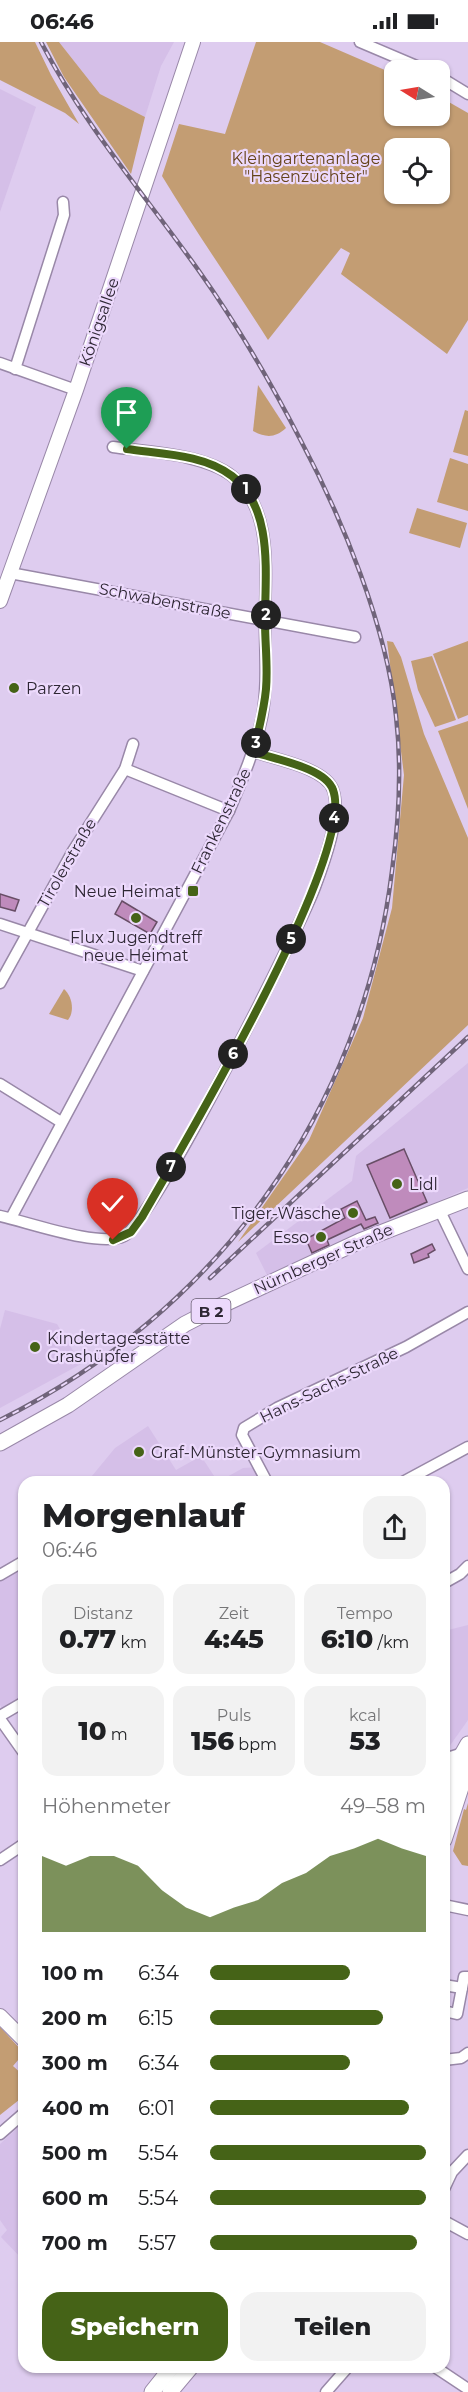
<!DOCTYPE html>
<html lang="de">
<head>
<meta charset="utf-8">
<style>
  body { margin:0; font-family:Montserrat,sans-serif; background:#f2f2f2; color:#202124; height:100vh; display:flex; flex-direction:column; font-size:22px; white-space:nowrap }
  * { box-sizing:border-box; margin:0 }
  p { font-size:20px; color:#757577 }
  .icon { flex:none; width:33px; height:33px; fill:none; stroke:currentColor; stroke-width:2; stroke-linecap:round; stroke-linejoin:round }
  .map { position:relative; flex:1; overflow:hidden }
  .sheet { position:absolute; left:18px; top:1434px; width:432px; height:897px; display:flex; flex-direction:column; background:#fff; border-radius:18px; box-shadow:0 2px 4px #0004 }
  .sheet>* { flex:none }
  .needle { width:39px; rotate:281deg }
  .tools { position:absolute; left:384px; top:18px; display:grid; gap:12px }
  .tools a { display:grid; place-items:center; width:66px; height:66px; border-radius:12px; background:#fff; box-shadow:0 2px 4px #0004; font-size:30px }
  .pin { position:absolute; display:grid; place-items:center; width:51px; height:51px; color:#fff; margin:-62px -26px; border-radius:50% 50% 50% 0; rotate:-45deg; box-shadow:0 0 6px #0007 }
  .pin .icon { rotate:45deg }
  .km { position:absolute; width:30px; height:30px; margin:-15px; border-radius:50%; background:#222; color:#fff; font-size:16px; line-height:30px; text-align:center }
  .round { display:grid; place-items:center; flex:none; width:63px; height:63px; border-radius:18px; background:#f2f2f2 }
  .head { display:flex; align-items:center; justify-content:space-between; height:102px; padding:0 24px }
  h1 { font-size:33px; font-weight:800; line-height:45px }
  .stats { display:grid; grid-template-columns:repeat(3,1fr); gap:9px; height:102px; padding:6px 24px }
  .stats div { display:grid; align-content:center; border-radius:15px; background:#f2f2f2; text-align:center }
  .stats b { font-size:26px; font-weight:800 }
  .stats small { font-size:16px; font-weight:400 }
  .stats p { font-size:16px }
  .chart { height:168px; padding:12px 24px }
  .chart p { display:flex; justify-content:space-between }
  .chart svg { width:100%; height:108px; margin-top:6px; fill:#456317; opacity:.7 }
  .primary-button { display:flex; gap:12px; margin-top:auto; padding:12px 24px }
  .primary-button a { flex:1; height:69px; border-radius:18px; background:#456317; color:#fff; font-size:24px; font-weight:800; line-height:69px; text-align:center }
  .primary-button a+a { background:#f2f2f2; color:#202124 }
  ul { padding:0 24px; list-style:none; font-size:20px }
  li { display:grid; grid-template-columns:96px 72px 1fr; align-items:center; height:45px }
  li i { height:15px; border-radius:8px; background:#456317 }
  .status { display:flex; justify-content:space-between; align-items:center; height:42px; padding:0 30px; background:#fff; direction:ltr }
  .status svg { height:16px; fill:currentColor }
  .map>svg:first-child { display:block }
  .built { fill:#d5bfe8 }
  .green { fill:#c39d73; fill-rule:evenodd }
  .building { fill:#bf8bbc; stroke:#684e66; stroke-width:1.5 }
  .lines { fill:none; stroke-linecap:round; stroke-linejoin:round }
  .street-casing { stroke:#9988a8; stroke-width:13 }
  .secondary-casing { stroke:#9988a8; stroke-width:16 }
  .primary-casing { stroke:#9988a8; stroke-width:17 }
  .street { stroke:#fff; stroke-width:10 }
  .secondary { stroke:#fff; stroke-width:14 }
  .primary { stroke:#fff; stroke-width:15 }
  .rail-casing { stroke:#70647a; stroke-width:4.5 }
  .rail { stroke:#ecd9fc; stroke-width:2; stroke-dasharray:7; stroke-linecap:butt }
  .route-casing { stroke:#fff; stroke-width:12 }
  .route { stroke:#456317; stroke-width:8 }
  .poi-dot { fill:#456317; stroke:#ecd9fc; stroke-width:2 }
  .labels { text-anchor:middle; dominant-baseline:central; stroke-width:4.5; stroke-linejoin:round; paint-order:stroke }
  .shield { fill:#ecd9fc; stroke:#675c70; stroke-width:1.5 }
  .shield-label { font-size:15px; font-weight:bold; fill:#2e2734 }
  .park-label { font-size:16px; fill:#65431a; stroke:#ecd9fc }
  .street-label { font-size:16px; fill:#2e2734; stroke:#ecd9fc }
  .poi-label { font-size:16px; fill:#2e2734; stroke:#ecd9fc; text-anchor:start }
</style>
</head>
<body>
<div class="status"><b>06:46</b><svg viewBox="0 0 49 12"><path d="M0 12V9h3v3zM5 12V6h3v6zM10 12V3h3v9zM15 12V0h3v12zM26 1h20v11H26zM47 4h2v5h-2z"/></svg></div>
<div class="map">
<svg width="468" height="2350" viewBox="0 0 468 2350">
  <rect width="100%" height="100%" fill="#deccef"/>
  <g class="built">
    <polygon points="59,0 174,0 161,24 145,75 100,52"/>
    <polygon points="0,47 36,65 0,170"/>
    <polygon points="468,1021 468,1146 268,1235 256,1211 352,1139 356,1114"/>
    <polygon points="5,1268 57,1282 81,1322 0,1366 0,1287"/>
    <polygon points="148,1384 176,1428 201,1414 218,1440 243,1426 260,1425 266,1440 87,1440 115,1406"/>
    <polygon points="24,1517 24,1657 3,1668 0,1663 0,1531"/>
    <polygon points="468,1583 468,1678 444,1712 444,1589"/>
    <polygon points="24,2080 24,2219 1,2195 7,2188 0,2178 0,2102"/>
  </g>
  <g class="green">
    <polygon points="0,0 35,0 51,33 79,82 65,71 0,38"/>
    <polygon points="46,0 59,0 100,52 145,75 131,132 64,35"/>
    <path d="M256,0H320L394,32V74H440V55L468,71V278L447,312L341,232L350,211L341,206L268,298C233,243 196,190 162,134L179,82L225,92ZM394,106H440V152H394Z"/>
    <path d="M258,343L286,386C275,396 266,396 253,389Z"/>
    <polygon points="465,368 468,369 468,414 453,410"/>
    <polygon points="450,416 468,422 468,469 437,460"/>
    <polygon points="417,466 467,481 460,506 409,491"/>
    <polygon points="387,599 393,600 401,615 424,692 468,796 468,983 238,1200 309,1098 363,976 392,866 404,733"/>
    <polygon points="468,599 468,673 458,677 433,612"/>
    <polygon points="432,614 456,678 435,685 418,648 411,619"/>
    <polygon points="468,679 468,767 438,689"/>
    <path d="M64,947C72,954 75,969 68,978L49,972Z"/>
    <polygon points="468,1761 468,1824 462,1823 453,1809 464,1767 466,1768"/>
    <polygon points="0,1985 24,2011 13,2024 24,2034 24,2054 0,2073"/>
  </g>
  <g class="building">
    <polygon points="0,852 19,858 15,869 0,865"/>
    <polygon points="122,859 157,880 150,892 115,872"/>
    <polygon points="404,1107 427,1160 390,1176 367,1123"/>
    <polygon points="357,1159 366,1178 375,1175 378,1181 364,1187 361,1182 327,1198 329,1203 312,1211 306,1197 345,1176 341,1167"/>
    <polygon points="432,1202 435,1208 428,1212 429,1215 414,1221 411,1212"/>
  </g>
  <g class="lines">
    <defs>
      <g id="street">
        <polyline points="360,0 426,28"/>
        <polyline points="440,35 468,52"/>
        <polyline points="0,321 76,348"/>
        <polyline points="15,327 64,173 63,160"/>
        <polyline points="10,531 355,595"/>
        <polyline points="125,727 229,769"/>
        <polyline points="0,882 143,929"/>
        <polyline points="0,941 73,809 125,727 133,702"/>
        <polyline points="0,1042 61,1080"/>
        <polyline points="439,1167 468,1227"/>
        <path d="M0,1174C28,1180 100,1206 124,1194C152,1180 298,890 315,845C324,821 342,772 333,748C326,726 274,717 254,710"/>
        <path d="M11,1176L229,769C242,738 255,708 262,675C268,643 265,612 265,579C265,532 274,467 232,434C204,412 148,410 113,405"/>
        <polyline points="267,1440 242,1393 244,1386 277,1366 406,1305 468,1270"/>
        <polyline points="403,1440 468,1405"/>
        <polyline points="0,1533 24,1519"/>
        <polyline points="444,1541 460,1532 468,1524"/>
        <polyline points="0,1674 24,1660"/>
        <polyline points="0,1677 24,1711"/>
        <polyline points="444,1717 463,1711"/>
        <polyline points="0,1818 24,1802"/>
        <polyline points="444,1863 468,1868"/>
        <polyline points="444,1943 462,1946 464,1935 468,1935"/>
        <polyline points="444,1969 457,1972 462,1946"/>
        <polyline points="444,2018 461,2016 468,2011"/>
        <polyline points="0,2092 24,2071"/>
        <polyline points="444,2147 452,2130 468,2113"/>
        <polyline points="444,2179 468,2192"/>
        <polyline points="435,2325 468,2347"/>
        <polyline points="326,2350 348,2325"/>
      </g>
      <g id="secondary">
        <polyline points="0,559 76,348 193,0"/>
        <polyline points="0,1974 24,1998"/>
      </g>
      <g id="primary">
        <polyline points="0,1401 68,1363 185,1282 218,1265 360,1199 468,1157"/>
        <polyline points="444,1758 455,1725 468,1702"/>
        <polyline points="444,1798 468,1724"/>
        <polyline points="152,2350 172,2325"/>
        <polyline points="170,2350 191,2325"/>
      </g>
    </defs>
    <use href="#street" class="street-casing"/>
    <use href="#secondary" class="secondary-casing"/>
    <use href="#primary" class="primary-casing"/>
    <use href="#street" class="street"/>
    <use href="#secondary" class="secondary"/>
    <use href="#primary" class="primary"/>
    <defs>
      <g id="rail">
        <polyline points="210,1236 468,995"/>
        <path d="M0,1378C217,1270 362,1070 392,829C399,778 402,726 396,674C387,585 342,476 300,397C270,339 236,281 199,229C145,153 84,83 41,0"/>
      </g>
    </defs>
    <use href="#rail" class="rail-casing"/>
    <use href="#rail" class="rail"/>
  </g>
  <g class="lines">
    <defs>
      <path id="route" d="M113,1198L131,1190L142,1175C181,1107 357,811 333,748C326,726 274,717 254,710C258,689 264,669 266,647C268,625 265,602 265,579C265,532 274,466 232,434C204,412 160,412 127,407"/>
    </defs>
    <use href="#route" class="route-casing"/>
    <use href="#route" class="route"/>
  </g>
  <g class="poi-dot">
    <circle cx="14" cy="646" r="6"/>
    <rect x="187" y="843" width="12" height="12" rx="3"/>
    <circle cx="136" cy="876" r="6"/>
    <circle cx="397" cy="1142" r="6"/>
    <circle cx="353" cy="1171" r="6"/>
    <circle cx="321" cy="1195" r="6"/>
    <circle cx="35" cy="1305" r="6"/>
    <circle cx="139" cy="1410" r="6"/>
  </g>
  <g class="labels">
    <rect class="shield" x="191.5" y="1257" width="39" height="24" rx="4.5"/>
    <g class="shield-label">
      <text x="211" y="1269">B 2</text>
    </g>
    <g class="park-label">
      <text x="306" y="116">Kleingartenanlage<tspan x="306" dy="18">"Hasenzüchter"</tspan></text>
    </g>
    <g class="street-label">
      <text transform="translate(99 280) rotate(-71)">Königsallee</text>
      <text transform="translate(165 559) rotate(11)">Schwabenstraße</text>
      <text transform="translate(221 779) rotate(-64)">Frankenstraße</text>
      <text transform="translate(67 821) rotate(-60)">Tirolerstraße</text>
      <text transform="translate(323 1217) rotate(-24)">Nürnberger Straße</text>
      <text transform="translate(329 1343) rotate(-26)">Hans-Sachs-Straße</text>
    </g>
    <g class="poi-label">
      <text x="26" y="646">Parzen</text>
      <text x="181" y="849" text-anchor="end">Neue Heimat</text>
      <text x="136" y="895" text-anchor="middle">Flux Jugendtreff<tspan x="136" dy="18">neue Heimat</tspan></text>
      <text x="409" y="1142">Lidl</text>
      <text x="341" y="1171" text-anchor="end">Tiger-Wäsche</text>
      <text x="309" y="1195" text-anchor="end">Esso</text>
      <text x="47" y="1296">Kindertagesstätte<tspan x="47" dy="18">Grashüpfer</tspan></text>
      <text x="151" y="1410">Graf-Münster-Gymnasium</text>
    </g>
  </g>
</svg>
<div class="tools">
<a><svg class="needle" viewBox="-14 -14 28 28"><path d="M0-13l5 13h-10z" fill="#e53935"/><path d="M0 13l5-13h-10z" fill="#757577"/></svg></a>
<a><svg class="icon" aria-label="locate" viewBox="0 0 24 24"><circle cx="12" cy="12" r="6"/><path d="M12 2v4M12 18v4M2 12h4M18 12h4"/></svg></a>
</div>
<div class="pin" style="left:127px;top:407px;background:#1e9e55"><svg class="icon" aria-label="arrive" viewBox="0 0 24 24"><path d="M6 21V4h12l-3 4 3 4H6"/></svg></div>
<div class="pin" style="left:113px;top:1198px;background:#d93025"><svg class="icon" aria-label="check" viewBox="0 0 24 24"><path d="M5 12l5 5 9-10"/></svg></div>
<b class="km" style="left:246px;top:447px">1</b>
<b class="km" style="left:266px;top:573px">2</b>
<b class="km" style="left:256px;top:701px">3</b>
<b class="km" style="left:334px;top:776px">4</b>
<b class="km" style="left:291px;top:897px">5</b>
<b class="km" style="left:233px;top:1012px">6</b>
<b class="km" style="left:171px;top:1125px">7</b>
<section class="sheet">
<div class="head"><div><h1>Morgenlauf</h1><p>06:46</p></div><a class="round"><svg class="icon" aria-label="share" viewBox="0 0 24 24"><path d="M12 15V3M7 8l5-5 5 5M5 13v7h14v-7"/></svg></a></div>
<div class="stats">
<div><p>Distanz</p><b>0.77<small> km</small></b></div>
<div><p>Zeit</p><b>4:45</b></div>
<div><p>Tempo</p><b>6:10<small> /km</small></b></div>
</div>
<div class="stats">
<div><b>10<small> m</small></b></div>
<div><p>Puls</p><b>156<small> bpm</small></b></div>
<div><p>kcal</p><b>53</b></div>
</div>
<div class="chart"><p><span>Höhenmeter</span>49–58 m</p>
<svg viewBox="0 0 160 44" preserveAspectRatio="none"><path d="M0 44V13L10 17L20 13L30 13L40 17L50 27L60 34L70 38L80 34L90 31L100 24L110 20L120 13L130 10L140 6L150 10L160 13V44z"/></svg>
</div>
<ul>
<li><b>100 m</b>6:34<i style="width:65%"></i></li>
<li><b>200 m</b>6:15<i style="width:80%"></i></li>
<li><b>300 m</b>6:34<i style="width:65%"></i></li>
<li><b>400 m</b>6:01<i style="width:92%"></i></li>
<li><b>500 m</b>5:54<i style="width:100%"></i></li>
<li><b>600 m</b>5:54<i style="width:100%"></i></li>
<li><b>700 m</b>5:57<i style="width:96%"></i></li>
</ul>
<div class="primary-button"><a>Speichern</a><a>Teilen</a></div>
</section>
</div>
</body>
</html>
